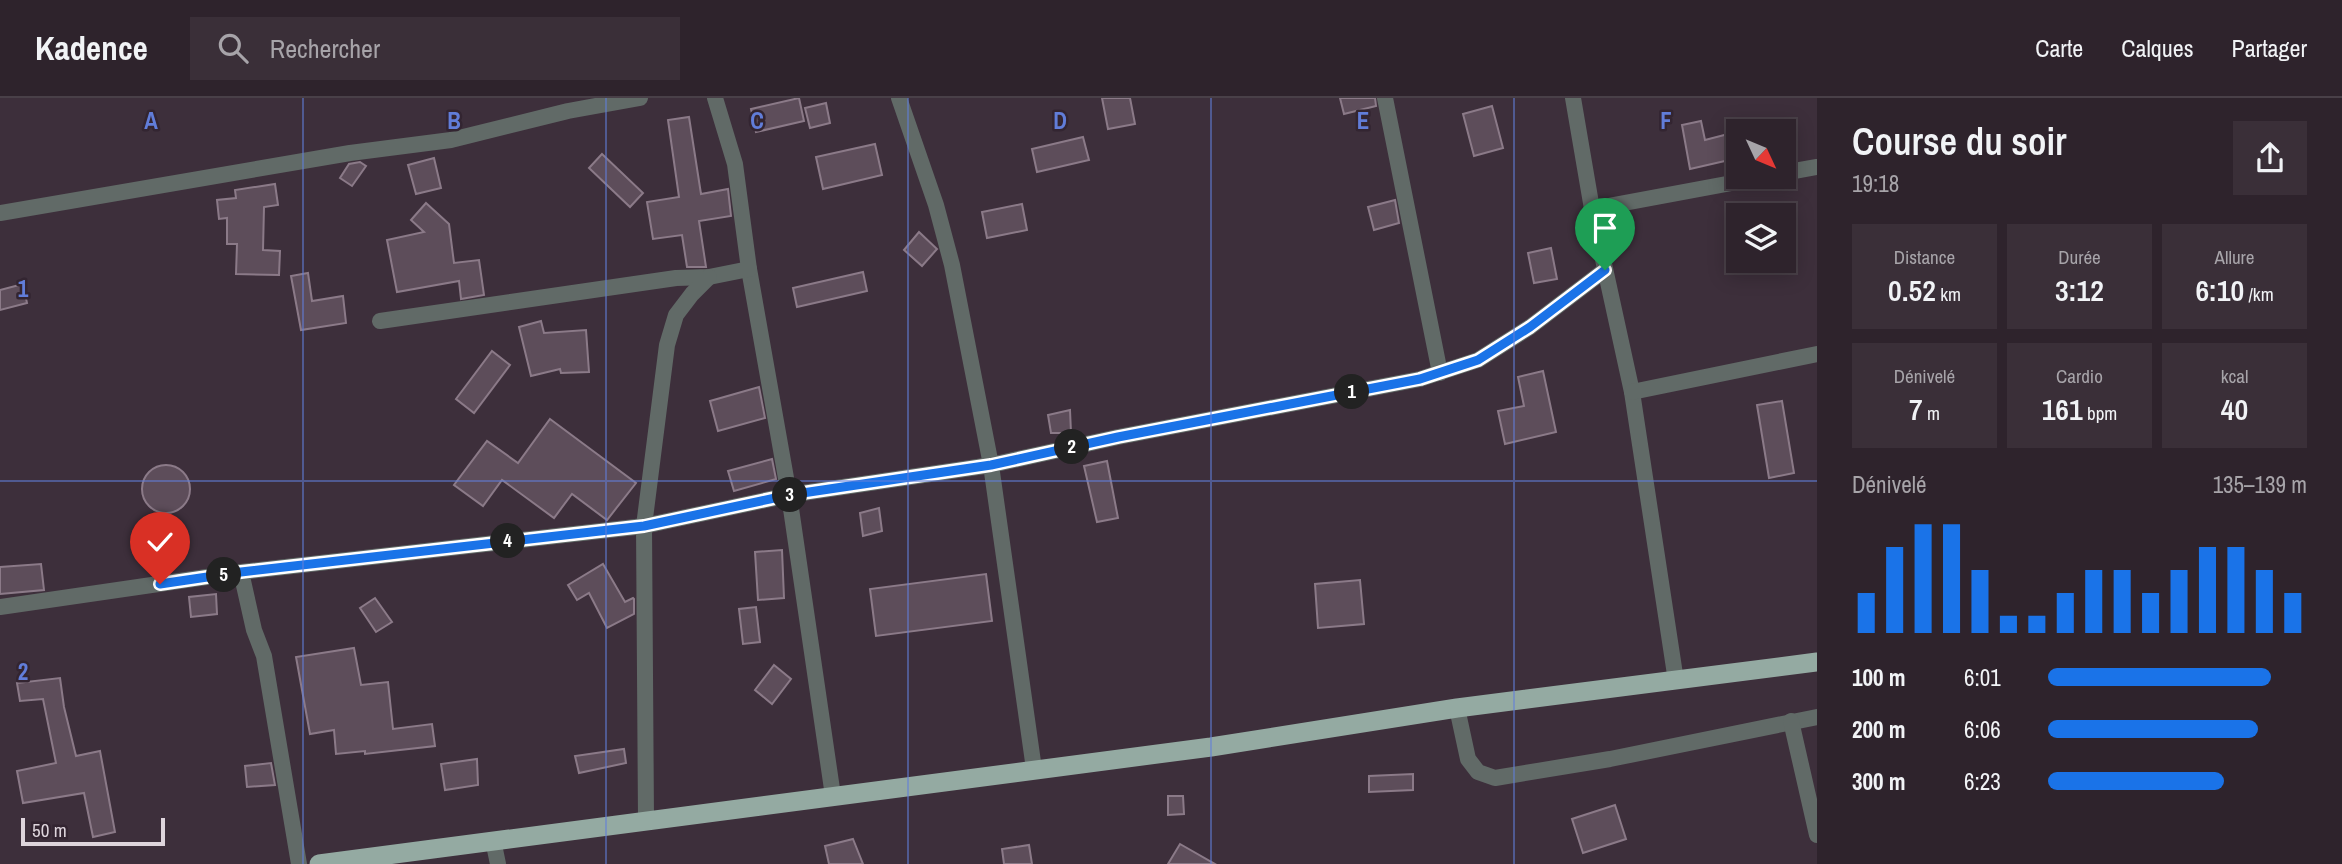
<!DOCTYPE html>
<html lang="fr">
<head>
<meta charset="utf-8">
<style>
  body { margin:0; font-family:"Archivo Narrow",sans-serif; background:#3a2f38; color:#f1f3f6; height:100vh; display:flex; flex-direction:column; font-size:26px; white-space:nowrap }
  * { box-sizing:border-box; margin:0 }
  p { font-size:23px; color:#a7a4a9 }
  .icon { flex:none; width:38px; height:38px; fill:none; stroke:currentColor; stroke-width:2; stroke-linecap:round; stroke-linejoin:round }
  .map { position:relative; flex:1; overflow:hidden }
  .sheet { display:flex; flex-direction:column; background:#2e232c; width:525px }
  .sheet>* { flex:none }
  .needle { width:46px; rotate:134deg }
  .buttons { position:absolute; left:1726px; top:21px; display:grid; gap:14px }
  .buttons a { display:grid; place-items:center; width:70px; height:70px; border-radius:0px; background:#2e232c; box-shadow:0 4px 18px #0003,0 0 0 2px #494048; font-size:35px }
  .scale { position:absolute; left:21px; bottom:18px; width:144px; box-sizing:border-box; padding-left:7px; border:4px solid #ded5dc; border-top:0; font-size:19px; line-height:24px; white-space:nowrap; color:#ded5dc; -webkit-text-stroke:5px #332531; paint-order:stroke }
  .pin { position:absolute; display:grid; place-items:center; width:60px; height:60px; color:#fff; margin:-72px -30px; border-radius:50% 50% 50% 0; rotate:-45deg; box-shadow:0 0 7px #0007 }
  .pin .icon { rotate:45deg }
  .km { position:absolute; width:35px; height:35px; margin:-18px; border-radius:50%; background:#222; color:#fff; font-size:19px; line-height:35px; text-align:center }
  .round { display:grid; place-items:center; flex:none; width:74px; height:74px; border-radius:0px; background:#3a2f38 }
  .overview { display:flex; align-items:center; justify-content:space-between; height:119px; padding:0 35px }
  h1 { font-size:38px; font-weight:600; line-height:52px }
  .metrics { display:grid; grid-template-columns:repeat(3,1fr); gap:10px; height:119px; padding:7px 35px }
  .metrics div { display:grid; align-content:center; border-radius:0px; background:#3a2f38; text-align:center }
  .metrics b { font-size:30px; font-weight:600 }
  .metrics small { font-size:19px; font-weight:400 }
  .metrics p { font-size:19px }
  .chart { height:196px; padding:14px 35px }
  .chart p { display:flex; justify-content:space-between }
  .chart svg { width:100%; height:126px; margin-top:7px; stroke:#1a73e8; stroke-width:6 }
  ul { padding:0 35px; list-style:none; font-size:23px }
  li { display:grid; grid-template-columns:112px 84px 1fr; align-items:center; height:52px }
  li i { height:18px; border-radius:9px; background:#1a73e8 }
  header { display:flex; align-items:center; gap:42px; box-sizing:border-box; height:98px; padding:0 35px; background:#2e232c; border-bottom:2px solid #494048 }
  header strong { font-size:33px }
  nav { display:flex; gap:38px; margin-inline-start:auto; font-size:24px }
  .search { width:490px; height:63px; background:#3a2f38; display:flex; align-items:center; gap:18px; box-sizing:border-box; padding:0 24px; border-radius:0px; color:#a7a4a9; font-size:26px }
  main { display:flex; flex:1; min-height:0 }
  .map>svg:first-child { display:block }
  .building { fill:#5d4d5a; stroke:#8b7a88; stroke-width:2 }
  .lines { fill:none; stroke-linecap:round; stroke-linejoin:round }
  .minor { stroke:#616a67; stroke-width:16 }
  .trunk { stroke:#94aaa2; stroke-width:19 }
  .route-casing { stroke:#fff; stroke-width:14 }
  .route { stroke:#1a73e8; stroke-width:9 }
  .grid { fill:none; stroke:#617dd9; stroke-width:2; stroke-opacity:0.55 }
  .grid-label { font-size:23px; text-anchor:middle; font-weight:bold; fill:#617dd9; stroke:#332531; stroke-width:5; stroke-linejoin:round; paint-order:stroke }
</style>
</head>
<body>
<header>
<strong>Kadence</strong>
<div class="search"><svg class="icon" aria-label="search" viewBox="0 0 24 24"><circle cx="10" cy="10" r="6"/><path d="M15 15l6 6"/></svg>Rechercher</div>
<nav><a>Carte</a><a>Calques</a><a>Partager</a></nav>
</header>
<main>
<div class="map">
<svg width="1817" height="766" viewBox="0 0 1817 766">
  <rect width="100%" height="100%" fill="#3d2f3b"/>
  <g class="building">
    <polygon points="799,0 804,23 756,34 751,11"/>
    <polygon points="1102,0 1130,0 1135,26 1108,31"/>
    <polygon points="1340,0 1375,0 1376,8 1344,16"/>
    <polygon points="826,5 830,25 810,30 805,10"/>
    <polygon points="1492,8 1503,50 1474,58 1463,16"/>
    <polygon points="689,19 701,96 728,91 731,118 699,123 706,169 687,169 682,137 653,141 647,104 679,99 668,22"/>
    <polygon points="1701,23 1705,42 1732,35 1738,60 1690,71 1682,27"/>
    <polygon points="1083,39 1089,62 1037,74 1032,51"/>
    <polygon points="875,46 882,77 823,91 816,59"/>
    <polygon points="602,56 643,95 630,109 589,70"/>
    <polygon points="434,60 441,90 416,96 408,67"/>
    <polygon points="360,64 366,68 352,88 340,80 349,66"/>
    <polygon points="275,86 278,107 264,109 263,152 280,153 279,177 236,176 237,146 227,146 227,120 219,121 217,102 236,100 235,92"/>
    <polygon points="1395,102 1399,125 1374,132 1368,109"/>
    <polygon points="426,105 449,126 454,165 479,162 484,197 461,201 459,183 397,194 387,142 424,134 411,122"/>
    <polygon points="1022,106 1027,132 987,140 982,114"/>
    <polygon points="919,134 937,151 922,168 904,152"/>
    <polygon points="1551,150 1557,181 1534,185 1528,155"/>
    <polygon points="863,174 867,193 797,209 793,190"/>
    <polygon points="308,175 312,203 343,198 346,225 301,232 291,178"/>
    <polygon points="23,186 27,205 0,212 0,192"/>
    <polygon points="541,223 544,235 586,232 589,274 561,275 560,271 531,278 519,229"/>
    <polygon points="492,253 510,267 474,315 456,301"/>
    <polygon points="1543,273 1556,334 1505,346 1498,313 1524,308 1518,279"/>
    <polygon points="759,289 765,320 718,333 710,303"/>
    <polygon points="1782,303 1794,375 1769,380 1757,307"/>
    <polygon points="1070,312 1071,335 1051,335 1048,317"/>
    <polygon points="550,321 636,385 607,422 572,396 554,420 502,382 483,408 454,387 487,343 518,365"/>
    <polygon points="772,361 776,381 734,393 728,373"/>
    <polygon points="1107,363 1118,420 1097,424 1084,368"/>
    <circle cx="166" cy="391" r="24"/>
    <polygon points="879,410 882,433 863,438 860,415"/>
    <polygon points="782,452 784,500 758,502 755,454"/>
    <polygon points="41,466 44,492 0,496 0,469"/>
    <polygon points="603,466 625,504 633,500 634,501 634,516 607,530 589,495 577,502 568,487"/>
    <polygon points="986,476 992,523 876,538 870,491"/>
    <polygon points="1360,482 1364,526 1318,530 1315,486"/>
    <polygon points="216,496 217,516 191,519 189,499"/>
    <polygon points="375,500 392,524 376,534 360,510"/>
    <polygon points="756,509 760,544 743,546 739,511"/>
    <polygon points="354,550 361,587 388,584 393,631 432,626 435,648 365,656 365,653 336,656 334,632 310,636 296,559"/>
    <polygon points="774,567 791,581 772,606 755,592"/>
    <polygon points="60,580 64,609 76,658 100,653 115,734 93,739 84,695 23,705 17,673 56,665 43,601 20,603 17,585"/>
    <polygon points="624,651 626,665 579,675 575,658"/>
    <polygon points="477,661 478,687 445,692 441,666"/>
    <polygon points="271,665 275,687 247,689 245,668"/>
    <polygon points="1413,676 1413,692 1369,694 1369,678"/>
    <polygon points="1168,698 1183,698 1184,716 1168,717"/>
    <polygon points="1615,707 1626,741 1583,755 1572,721"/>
    <polygon points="853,741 863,766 829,766 825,748"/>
    <polygon points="1180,746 1215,766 1168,766"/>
    <polygon points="1029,747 1032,766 1004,766 1002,751"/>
  </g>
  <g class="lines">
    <g class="minor">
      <polyline points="899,0 936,107 952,167 991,367 1034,671"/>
      <polyline points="1385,0 1440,275"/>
      <polyline points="1573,0 1592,111 1632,294 1676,583"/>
      <polyline points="1783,75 1817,69"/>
      <polyline points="1592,111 1764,79"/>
      <polyline points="0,115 350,55 451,42 568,13 640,0"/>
      <polyline points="749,171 789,397 833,698"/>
      <polyline points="380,223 676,180 709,179 749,171 735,66 715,0"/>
      <polyline points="1632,294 1817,256"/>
      <polyline points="241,474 254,532 264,558 299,766"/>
      <polyline points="0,509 241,474 644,428 789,397 991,367 1118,339 1420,281 1478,262 1530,229 1605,172"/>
      <polyline points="1457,610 1468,661 1478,674 1495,680 1610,661 1817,619"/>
      <polyline points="1791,623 1817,737"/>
      <polyline points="646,722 644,428 667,247 676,217 692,196 709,179"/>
      <polyline points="493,742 498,766"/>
    </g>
    <polyline class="trunk" points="319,766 1211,649 1457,610 1817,564"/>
  </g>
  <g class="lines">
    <defs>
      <polyline id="route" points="160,486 241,474 644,428 789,397 991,367 1118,339 1420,281 1478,262 1530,229 1605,172"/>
    </defs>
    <use href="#route" class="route-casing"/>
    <use href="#route" class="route"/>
  </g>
  <path class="grid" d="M303,0V766M606,0V766M908,0V766M1211,0V766M1514,0V766M0,383H1817"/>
  <g class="grid-label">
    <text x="151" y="31">A</text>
    <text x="454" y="31">B</text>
    <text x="757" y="31">C</text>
    <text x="1060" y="31">D</text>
    <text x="1363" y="31">E</text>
    <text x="1666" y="31">F</text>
    <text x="23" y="199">1</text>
    <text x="23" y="582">2</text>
  </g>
</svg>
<div class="buttons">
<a><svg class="needle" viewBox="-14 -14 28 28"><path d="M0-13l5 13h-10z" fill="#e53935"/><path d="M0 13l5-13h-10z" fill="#a7a4a9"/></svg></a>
<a><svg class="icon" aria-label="layers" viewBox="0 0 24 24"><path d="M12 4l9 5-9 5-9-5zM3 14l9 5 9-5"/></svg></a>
</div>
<div class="scale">50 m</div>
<div class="pin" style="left:1605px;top:172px;background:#1e9e55"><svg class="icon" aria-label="arrive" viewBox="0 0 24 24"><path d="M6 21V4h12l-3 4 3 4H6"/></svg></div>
<div class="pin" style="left:160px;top:486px;background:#d93025"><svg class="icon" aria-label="check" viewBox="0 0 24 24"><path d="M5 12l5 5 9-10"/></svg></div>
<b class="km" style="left:1352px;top:294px">1</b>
<b class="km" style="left:1072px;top:349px">2</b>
<b class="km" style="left:790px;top:397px">3</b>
<b class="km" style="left:508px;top:443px">4</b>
<b class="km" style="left:224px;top:477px">5</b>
</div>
<section class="sheet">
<div class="overview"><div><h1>Course du soir</h1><p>19:18</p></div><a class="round"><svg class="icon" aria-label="share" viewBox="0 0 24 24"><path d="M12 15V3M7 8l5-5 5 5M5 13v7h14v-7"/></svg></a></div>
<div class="metrics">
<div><p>Distance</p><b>0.52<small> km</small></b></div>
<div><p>Durée</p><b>3:12</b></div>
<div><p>Allure</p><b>6:10<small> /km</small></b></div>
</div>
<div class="metrics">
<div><p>Dénivelé</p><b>7<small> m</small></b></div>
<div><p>Cardio</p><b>161<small> bpm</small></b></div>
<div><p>kcal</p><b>40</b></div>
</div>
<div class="chart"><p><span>Dénivelé</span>135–139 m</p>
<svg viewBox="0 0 160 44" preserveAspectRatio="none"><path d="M5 44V30M15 44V14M25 44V6M35 44V6M45 44V22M55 44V38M65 44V38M75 44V30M85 44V22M95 44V22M105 44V30M115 44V22M125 44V14M135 44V14M145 44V22M155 44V30"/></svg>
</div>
<ul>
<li><b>100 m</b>6:01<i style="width:86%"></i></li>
<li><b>200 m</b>6:06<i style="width:81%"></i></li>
<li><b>300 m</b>6:23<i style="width:68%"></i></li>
</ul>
</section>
</main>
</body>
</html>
